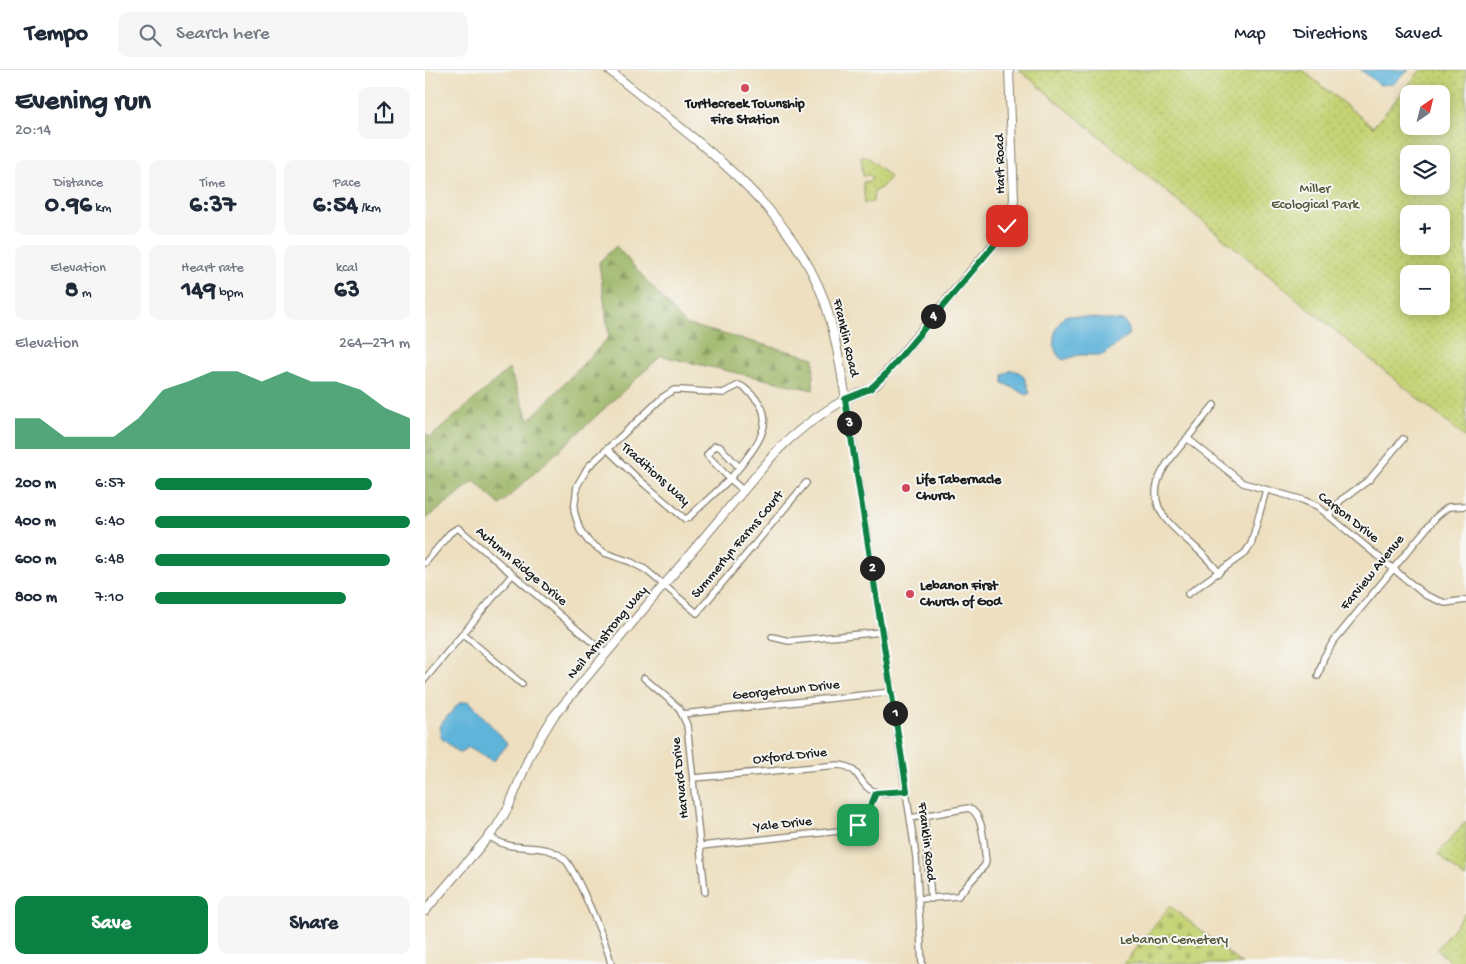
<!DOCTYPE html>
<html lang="en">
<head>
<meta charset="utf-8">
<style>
  body { margin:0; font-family:"Gochi Hand",sans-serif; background:#f6f6f7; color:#1f2937; height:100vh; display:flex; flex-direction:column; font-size:19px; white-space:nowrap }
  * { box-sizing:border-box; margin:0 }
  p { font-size:16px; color:#747a83 }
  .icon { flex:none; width:28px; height:28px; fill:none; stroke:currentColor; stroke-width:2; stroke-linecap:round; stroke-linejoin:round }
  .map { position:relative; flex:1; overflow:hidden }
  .side { display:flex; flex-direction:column; background:#fff; width:425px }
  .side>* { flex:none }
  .needle { width:32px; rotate:35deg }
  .tools { position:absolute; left:975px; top:15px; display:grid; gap:10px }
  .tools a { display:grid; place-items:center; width:50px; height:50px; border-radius:10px; background:#fff; box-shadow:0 2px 12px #0003; font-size:25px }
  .pin { position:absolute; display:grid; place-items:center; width:42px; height:42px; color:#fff; margin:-21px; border-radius:10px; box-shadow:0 2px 8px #0006 }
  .km { position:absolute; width:25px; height:25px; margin:-12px; border-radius:50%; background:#222; color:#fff; font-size:14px; line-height:25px; text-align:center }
  .round { display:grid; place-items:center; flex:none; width:52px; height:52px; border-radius:10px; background:#f6f6f7 }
  .summary { display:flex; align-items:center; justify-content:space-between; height:85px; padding:0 15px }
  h1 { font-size:28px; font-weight:700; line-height:38px }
  .metrics { display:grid; grid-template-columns:repeat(3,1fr); gap:8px; height:85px; padding:5px 15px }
  .metrics div { display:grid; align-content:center; border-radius:10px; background:#f6f6f7; text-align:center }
  .metrics b { font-size:25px; font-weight:700 }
  .metrics small { font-size:14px; font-weight:400 }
  .metrics p { font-size:14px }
  .chart { height:140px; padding:10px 15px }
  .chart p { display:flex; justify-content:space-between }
  .chart svg { width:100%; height:90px; margin-top:5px; fill:#0b8043; opacity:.7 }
  .primary-button { display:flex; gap:10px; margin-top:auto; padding:10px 15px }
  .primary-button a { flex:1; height:58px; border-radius:10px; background:#0b8043; color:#fff; font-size:20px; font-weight:700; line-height:58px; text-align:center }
  .primary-button a+a { background:#f6f6f7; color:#1f2937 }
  ul { padding:0 15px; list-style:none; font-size:16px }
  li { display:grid; grid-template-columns:80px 60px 1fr; align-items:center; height:38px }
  li i { height:12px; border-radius:6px; background:#0b8043 }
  header { display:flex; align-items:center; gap:30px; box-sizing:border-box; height:70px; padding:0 25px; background:#fff; border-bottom:1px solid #e0e1e3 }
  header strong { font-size:24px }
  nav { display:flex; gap:28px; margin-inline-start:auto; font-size:18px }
  .search { width:350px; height:45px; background:#f6f6f7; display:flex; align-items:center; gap:12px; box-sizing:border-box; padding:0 18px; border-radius:10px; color:#747a83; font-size:19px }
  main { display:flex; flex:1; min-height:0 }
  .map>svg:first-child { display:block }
  .forest { fill:url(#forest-firs); stroke:#5c6841 }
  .cemetery { fill:url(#cemetery-stones); stroke:#707848 }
  .park { fill:url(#park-dots); stroke:#707848; fill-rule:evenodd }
  .water { fill:#5eb4da; stroke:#3d687b }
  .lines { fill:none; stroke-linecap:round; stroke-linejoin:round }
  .street-casing { stroke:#847e6e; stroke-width:8 }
  .secondary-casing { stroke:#847e6e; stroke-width:10 }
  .street { stroke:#fff; stroke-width:5.5 }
  .secondary { stroke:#fff; stroke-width:8 }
  .route-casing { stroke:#fff; stroke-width:10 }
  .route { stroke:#0b8043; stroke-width:6 }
  .poi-dot { fill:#d1495b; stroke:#f6f6f2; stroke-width:2 }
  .labels { text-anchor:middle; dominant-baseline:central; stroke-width:4; stroke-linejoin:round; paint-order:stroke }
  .poi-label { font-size:14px; font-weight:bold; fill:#1c1c1c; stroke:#f6f6f2; text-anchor:start }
  .street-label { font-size:14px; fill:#1c1c1c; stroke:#f6f6f2 }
  .park-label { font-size:14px; fill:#4f5337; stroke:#f6f6f2 }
</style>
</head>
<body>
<header>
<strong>Tempo</strong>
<div class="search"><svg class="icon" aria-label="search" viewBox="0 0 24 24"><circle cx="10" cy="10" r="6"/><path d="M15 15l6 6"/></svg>Search here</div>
<nav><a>Map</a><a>Directions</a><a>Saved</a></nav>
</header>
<main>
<section class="side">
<div class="summary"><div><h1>Evening run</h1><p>20:14</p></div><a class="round"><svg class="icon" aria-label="share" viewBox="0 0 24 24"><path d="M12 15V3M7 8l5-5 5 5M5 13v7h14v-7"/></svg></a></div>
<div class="metrics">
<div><p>Distance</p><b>0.96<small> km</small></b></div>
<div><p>Time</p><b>6:37</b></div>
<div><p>Pace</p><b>6:54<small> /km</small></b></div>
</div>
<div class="metrics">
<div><p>Elevation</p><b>8<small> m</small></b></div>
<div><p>Heart rate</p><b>149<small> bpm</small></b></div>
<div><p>kcal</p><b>63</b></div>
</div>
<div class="chart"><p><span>Elevation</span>264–271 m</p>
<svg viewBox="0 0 160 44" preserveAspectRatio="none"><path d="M0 44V29L10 29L20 38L30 38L40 38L50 29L60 15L70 11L80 6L90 6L100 11L110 6L120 11L130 11L140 15L150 24L160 29V44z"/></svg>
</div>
<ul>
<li><b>200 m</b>6:57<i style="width:85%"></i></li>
<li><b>400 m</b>6:40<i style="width:100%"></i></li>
<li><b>600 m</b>6:48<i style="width:92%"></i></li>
<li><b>800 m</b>7:10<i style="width:75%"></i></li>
</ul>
<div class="primary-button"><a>Save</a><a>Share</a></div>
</section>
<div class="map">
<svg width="1041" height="894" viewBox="0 0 1041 894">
  <defs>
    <pattern id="forest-firs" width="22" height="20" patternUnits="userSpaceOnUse" patternTransform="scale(1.25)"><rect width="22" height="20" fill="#9cb566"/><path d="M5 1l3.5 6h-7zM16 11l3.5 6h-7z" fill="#7e9253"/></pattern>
    <pattern id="cemetery-stones" width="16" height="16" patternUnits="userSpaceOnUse" patternTransform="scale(1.25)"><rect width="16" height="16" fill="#c5d375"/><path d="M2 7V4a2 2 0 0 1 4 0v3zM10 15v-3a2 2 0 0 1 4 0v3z" fill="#a9b565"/></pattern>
    <pattern id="park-dots" width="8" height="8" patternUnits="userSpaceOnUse" patternTransform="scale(1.25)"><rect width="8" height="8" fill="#c5d375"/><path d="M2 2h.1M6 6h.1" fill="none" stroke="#a9b565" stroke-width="1.8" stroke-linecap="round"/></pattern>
  </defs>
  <rect width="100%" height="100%" fill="#f6f6f2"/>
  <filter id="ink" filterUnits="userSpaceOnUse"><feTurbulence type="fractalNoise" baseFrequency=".02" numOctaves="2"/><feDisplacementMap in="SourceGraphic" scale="10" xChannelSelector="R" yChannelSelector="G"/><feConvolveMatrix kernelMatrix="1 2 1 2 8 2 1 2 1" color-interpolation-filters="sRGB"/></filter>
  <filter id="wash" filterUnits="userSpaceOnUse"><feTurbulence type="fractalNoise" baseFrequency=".0096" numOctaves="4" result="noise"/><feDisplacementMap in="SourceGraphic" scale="20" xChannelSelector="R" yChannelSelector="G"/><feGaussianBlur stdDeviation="1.12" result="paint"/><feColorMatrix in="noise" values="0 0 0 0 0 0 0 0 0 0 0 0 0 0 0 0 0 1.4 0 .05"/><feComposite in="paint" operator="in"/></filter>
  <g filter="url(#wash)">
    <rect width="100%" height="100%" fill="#eddfbf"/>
    <polygon class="forest" points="191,176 260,254 389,288 388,320 236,286 75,435 49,411 0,450 0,363 6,367 84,299 104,350 184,267 174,192"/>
    <polygon class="cemetery" points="745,836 817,894 698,894"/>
    <g class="park">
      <path d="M594,0H877L948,57L996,0H1041V368ZM984,24H1016V56H984ZM984,84H1016V116H984ZM984,144H1016V176H984ZM984,204H1016V236H984Z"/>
      <polygon points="436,87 443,87 465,107 456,118 449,121 448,132 440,133 438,112 446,111 447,107 445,105 438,106"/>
      <polygon points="1041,751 1041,809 1013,784"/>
      <polygon points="1041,842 1041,894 1027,894 1012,879"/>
    </g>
    <g class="water">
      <polygon points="936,0 984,0 968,14 955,15"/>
      <path d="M641,245L698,251L703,256L704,265L678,285H654L638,290C623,280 628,256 641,245Z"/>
      <path d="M586,300C600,301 601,312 605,323L602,325L578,313V305Z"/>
      <polygon points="44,631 83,674 69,691 44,677 35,683 16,668 14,656 34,633"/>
    </g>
  </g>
  <g filter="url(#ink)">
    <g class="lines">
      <defs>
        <g id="street">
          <polyline points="421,329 491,787 497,894"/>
          <path d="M789,335C779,347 770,359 760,371C736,399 715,425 748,457C764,473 781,484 794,503"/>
          <polyline points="762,368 818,413 878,430 892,436 1000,525 1020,533 1041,530"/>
          <polyline points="182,379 209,405 260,449 263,448 305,409 282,385 290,376 295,377 314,397"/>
          <path d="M319,421L305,409C322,387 357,354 329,327C325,323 320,317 314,315L298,323L256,320H249L238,327L163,397L152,416L149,441L155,460L164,472L180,483L206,492L221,500L272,543L381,413"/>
          <polyline points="903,446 916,430 944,410 978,369"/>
          <polyline points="0,493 25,463 33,458 181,584"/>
          <polyline points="763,524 820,483 826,474 841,420"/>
          <polyline points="38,564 97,614"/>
          <polyline points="347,567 364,571 457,562"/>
          <polyline points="893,606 899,587 908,572 1011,447 1023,437 1041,436"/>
          <polyline points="219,608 254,638 262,655 280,822"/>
          <polyline points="0,609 87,505"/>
          <polyline points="257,644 467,622"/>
          <path d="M269,708L413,695C437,696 433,719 454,723C462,725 473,722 482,721"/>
          <polyline points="499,746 506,829"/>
          <path d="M486,748L544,738C560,746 558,774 561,790L560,795L533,826L495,829"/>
          <path d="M64,766C86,782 100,774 123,780C130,782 137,786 142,792C154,809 182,873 186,894"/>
          <polyline points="276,776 423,760 438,750 451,723"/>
        </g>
        <g id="secondary">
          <path d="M184,0C260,63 352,123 393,215C409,251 414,291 421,329"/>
          <path d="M0,841L71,758L84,736L105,685L128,647L350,383C371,361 393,345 419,330C429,324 441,322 451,315L578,163L586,147L589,129L584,0"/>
        </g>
      </defs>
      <use href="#street" class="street-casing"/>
      <use href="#secondary" class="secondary-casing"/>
      <use href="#street" class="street"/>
      <use href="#secondary" class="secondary"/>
    </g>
  </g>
  <g class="lines" filter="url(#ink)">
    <defs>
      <polyline id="route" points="433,755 442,744 451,723 482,721 420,329 445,319 461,304 570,174 582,156"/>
    </defs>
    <use href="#route" class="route-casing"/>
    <use href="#route" class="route"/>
  </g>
  <g class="poi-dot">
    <circle cx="320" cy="18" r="5"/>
    <circle cx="481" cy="418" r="5"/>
    <circle cx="485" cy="524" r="5"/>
  </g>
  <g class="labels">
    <g class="poi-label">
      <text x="320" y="34" text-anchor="middle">Turtlecreek Township<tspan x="320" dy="16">Fire Station</tspan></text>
      <text x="491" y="410">Life Tabernacle<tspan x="491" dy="16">Church</tspan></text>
      <text x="495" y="516">Lebanon First<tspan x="495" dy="16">Church of God</tspan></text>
    </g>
    <g class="street-label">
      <text transform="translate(576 94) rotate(-91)">Hart Road</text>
      <text transform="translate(420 268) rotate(77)">Franklin Road</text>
      <text transform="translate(230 405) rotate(42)">Traditions Way</text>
      <text transform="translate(923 448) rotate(38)">Carson Drive</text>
      <text transform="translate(313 475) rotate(-50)">Summerlyn Farms Court</text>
      <text transform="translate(96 497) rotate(40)">Autumn Ridge Drive</text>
      <text transform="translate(948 503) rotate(-51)">Farview Avenue</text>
      <text transform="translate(183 563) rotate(-50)">Neil Armstrong Way</text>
      <text transform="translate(361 621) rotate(-6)">Georgetown Drive</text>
      <text transform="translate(365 687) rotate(-6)">Oxford Drive</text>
      <text transform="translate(256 708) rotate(-96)">Harvard Drive</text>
      <text transform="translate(358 755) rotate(-6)">Yale Drive</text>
      <text transform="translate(501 772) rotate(83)">Franklin Road</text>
    </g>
    <g class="park-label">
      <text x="890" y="119">Miller<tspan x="890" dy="16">Ecological Park</tspan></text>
      <text x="749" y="870">Lebanon Cemetery</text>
    </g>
  </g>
</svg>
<div class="tools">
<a><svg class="needle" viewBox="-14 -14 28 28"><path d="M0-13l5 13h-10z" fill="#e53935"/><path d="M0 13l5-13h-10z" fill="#747a83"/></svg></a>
<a><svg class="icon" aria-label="layers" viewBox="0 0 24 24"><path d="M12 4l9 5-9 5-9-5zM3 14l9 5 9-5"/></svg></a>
<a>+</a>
<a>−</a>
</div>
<div class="pin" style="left:433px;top:755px;background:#1e9e55"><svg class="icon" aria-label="arrive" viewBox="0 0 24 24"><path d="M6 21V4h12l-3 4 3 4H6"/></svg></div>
<div class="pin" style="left:582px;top:156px;background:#d93025"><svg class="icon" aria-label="check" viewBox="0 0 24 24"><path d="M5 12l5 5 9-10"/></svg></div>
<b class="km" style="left:470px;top:643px">1</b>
<b class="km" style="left:447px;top:498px">2</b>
<b class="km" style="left:424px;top:353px">3</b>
<b class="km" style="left:508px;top:246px">4</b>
</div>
</main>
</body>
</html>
